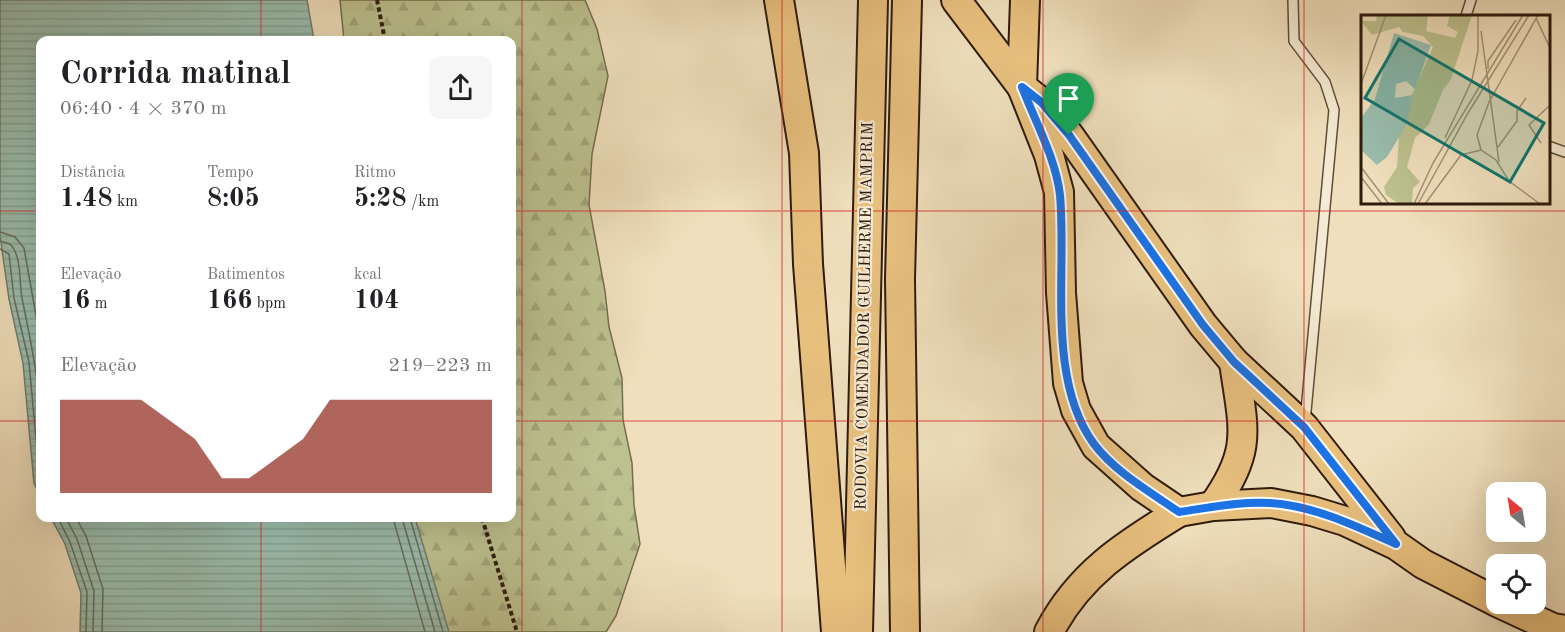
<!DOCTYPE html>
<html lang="pt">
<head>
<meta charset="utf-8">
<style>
  body { margin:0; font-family:"Old Standard TT",serif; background:#f6f6f6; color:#202124; height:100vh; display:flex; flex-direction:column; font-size:22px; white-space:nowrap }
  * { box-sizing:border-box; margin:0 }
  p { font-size:20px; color:#757577 }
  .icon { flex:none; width:33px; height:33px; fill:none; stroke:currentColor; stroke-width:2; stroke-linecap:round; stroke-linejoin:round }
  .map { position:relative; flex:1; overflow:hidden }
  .panel { position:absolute; left:36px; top:36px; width:480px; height:486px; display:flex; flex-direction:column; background:#fff; border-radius:12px; box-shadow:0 6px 24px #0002 }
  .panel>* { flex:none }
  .needle { width:39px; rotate:330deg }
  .buttons { position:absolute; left:1486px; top:482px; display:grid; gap:12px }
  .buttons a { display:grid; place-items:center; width:60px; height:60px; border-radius:12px; background:#fff; box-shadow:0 6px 24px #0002; font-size:30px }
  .pin { position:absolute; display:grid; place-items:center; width:51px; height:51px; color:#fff; margin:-62px -26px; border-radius:50% 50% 50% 0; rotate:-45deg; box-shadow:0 0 6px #0007 }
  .pin .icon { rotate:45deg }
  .round { display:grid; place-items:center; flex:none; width:63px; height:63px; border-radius:12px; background:#f6f6f6 }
  .summary { display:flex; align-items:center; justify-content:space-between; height:102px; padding:0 24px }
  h1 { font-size:33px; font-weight:600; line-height:45px }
  .metrics { display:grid; grid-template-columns:repeat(3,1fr); gap:9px; height:102px; padding:6px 24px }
  .metrics div { display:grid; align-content:center }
  .metrics b { font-size:26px; font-weight:600 }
  .metrics small { font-size:16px; font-weight:400 }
  .metrics p { font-size:16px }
  .chart { height:168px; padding:12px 24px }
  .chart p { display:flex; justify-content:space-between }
  .chart svg { width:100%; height:108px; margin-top:6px; fill:#8f2418; opacity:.7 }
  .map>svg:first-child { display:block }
  .forest { fill:url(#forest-firs); stroke:#756e4e; stroke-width:1.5 }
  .water { fill:url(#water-rules); stroke:#6f7c6e; stroke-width:1.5 }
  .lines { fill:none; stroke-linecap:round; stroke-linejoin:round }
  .shore { stroke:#646c5e; stroke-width:1.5 }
  .service-casing { stroke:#5e4c3a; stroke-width:12 }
  .primary-casing { stroke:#2e1b0e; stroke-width:32 }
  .path { stroke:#2e1b0e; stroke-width:4; stroke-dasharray:4.5 3; stroke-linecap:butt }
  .service { stroke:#f5ead3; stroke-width:9 }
  .primary { stroke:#e8c07e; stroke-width:28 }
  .route-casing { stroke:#fff; stroke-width:12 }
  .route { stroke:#1a73e8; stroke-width:8 }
  .grid { fill:none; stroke:#d62828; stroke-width:1.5; stroke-opacity:0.55 }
  .labels { text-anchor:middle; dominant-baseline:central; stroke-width:4.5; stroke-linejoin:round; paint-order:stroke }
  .street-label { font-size:16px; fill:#2e1b0e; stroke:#f5ead3 }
  .inset-road { fill:none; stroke:#a29176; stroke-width:1.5 }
  .view { fill:#0f766e; fill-opacity:0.15; stroke:#0f766e; stroke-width:3 }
  .inset-edge { fill:none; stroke:#2e1b0e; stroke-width:3 }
</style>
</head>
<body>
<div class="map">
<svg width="1565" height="632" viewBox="0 0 1565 632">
  <defs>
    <pattern id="forest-firs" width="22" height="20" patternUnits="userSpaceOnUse" patternTransform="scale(1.5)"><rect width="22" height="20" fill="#bcc18f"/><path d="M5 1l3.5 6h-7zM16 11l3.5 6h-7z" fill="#a2a57a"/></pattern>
    <pattern id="water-rules" width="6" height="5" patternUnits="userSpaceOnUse" patternTransform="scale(1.5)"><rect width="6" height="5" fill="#9abdae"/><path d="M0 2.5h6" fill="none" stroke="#85a294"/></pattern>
  </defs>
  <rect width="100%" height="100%" fill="#efdfbc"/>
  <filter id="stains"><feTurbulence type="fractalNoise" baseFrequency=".00333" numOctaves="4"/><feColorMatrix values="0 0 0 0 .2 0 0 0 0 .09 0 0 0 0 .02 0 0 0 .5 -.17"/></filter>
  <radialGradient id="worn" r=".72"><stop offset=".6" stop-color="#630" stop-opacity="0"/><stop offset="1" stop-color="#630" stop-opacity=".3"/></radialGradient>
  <polygon class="forest" points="340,0 585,0 597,29 608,76 592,154 589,205 605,291 609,327 622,378 623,420 632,463 634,505 640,544 616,616 606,632 388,632 380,518 512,518 512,40 344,40"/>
  <g class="water">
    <polygon points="0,0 307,0 314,40 40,40 40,496 34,483 23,363 9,299 0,236"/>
    <polygon points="51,518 415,518 449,632 80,632 81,593 65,544"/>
  </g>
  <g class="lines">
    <g class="shore">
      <polyline points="0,232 15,237 24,248 40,338"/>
      <path d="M0,241L10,244C22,256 19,282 22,298C29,334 37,368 40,405"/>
      <polyline points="0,249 9,254 14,298 29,362 40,483"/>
      <polyline points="58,518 70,542 87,592 86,632"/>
      <polyline points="66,518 77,539 94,591 93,632"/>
      <polyline points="76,518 86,536 103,589 102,632"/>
      <polyline points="393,518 425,632"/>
      <polyline points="402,518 435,632"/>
      <polyline points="410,518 443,632"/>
    </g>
    <defs>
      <g id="service">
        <polyline points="1293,0 1294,41 1325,82 1334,110 1305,422"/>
        <polyline points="1466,16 1471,0"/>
        <polyline points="1548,146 1565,152"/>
      </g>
      <g id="primary">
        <polyline points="779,0 804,153 808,264 836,632"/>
        <polyline points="956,0 1022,87 1041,102 1069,135 1203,325 1234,362 1304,427 1391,538"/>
        <polyline points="1025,0 1022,87 1049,155 1059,192 1061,293 1068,383 1076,410 1096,446 1142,487 1179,512 1213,506 1271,503 1312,511 1345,521 1396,545 1423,564 1497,602"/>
        <path d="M1213,506C1254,449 1243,428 1234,362"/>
        <polyline points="1499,603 1553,628 1565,630"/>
        <polyline points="858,632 873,0"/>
        <polyline points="905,632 900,279 907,0"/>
        <path d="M1049,632C1079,574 1125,545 1179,512"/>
      </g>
    </defs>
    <use href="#service" class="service-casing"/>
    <use href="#primary" class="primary-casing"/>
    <g class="path">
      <polyline points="377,0 385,40"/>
      <polyline points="482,518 517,632"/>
    </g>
    <use href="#service" class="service"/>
    <use href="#primary" class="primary"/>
  </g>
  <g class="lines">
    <defs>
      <path id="route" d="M1022,87L1041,102L1069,135L1203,325L1234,362L1304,427L1396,544C1356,526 1315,506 1270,503C1239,501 1209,508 1179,512C1150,492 1115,472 1094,444C1046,379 1067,271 1060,195C1056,159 1035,121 1022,87Z"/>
    </defs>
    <use href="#route" class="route-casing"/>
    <use href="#route" class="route"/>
  </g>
  <path class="grid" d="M261,0V40M522,0V632M782,0V632M1043,0V632M1304,0V632M0,211H40M512,211H1565M0,421H40M512,421H1565M261,518V632"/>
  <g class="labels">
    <g class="street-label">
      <text transform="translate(865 316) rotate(-89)">RODOVIA COMENDADOR GUILHERME MAMPRIM</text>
    </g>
  </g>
  <g transform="translate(1361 15)">
    <rect width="189" height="189" fill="#efdfbc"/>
    <path d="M16,0H67L65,16L94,23L97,17L86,11L89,0H111L90,64L82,75L68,109L54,123L46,152L59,167L52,173L51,189H38L25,180L23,172L36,152L39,107L72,32L62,21L42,17L38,12L11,20L0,6H15Z" fill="#bcc18f"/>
    <path d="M33,18L70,30L54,74L45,66L35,69L34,83L52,80L45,111L26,142L16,150L0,135V103L14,84Z" fill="#9abdae"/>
    <path class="inset-road" d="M175,3L189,33M120,16L138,147M127,54V46L155,5M0,69L25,0M84,123L111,65L117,36V0M180,128L168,110L189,90M137,132L156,106V96L165,83M120,135L116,120L128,87L177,0M0,152L28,189M0,162L21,189M53,189L72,148L162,0M57,189L107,98L168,0M64,189L100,140L120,135L135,145L148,166L179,189"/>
    <path class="view" d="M38,24L183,108L149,167L4,83Z"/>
    <rect width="189" height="189" class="inset-edge"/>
  </g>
  <rect width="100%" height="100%" filter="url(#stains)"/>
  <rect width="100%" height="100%" fill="url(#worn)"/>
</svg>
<div class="buttons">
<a><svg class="needle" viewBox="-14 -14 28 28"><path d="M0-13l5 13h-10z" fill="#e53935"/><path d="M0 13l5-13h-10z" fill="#757577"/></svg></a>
<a><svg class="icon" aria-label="locate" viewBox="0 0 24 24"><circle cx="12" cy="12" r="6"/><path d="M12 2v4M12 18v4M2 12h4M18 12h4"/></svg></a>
</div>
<div class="pin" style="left:1069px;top:135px;background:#1e9e55"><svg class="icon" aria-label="arrive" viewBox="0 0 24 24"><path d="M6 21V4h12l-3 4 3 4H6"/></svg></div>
<section class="panel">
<div class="summary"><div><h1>Corrida matinal</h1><p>06:40 · 4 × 370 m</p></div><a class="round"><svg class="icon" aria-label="share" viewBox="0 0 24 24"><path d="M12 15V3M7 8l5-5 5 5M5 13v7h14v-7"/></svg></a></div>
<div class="metrics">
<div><p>Distância</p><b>1.48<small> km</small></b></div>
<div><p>Tempo</p><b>8:05</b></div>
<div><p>Ritmo</p><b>5:28<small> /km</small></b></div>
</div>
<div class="metrics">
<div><p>Elevação</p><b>16<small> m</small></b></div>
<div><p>Batimentos</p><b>166<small> bpm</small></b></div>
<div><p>kcal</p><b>104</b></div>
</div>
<div class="chart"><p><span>Elevação</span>219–223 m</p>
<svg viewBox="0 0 160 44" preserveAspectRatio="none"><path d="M0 44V6L10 6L20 6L30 6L40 14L50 22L60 38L70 38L80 30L90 22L100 6L110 6L120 6L130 6L140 6L150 6L160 6V44z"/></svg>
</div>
</section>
</div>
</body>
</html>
